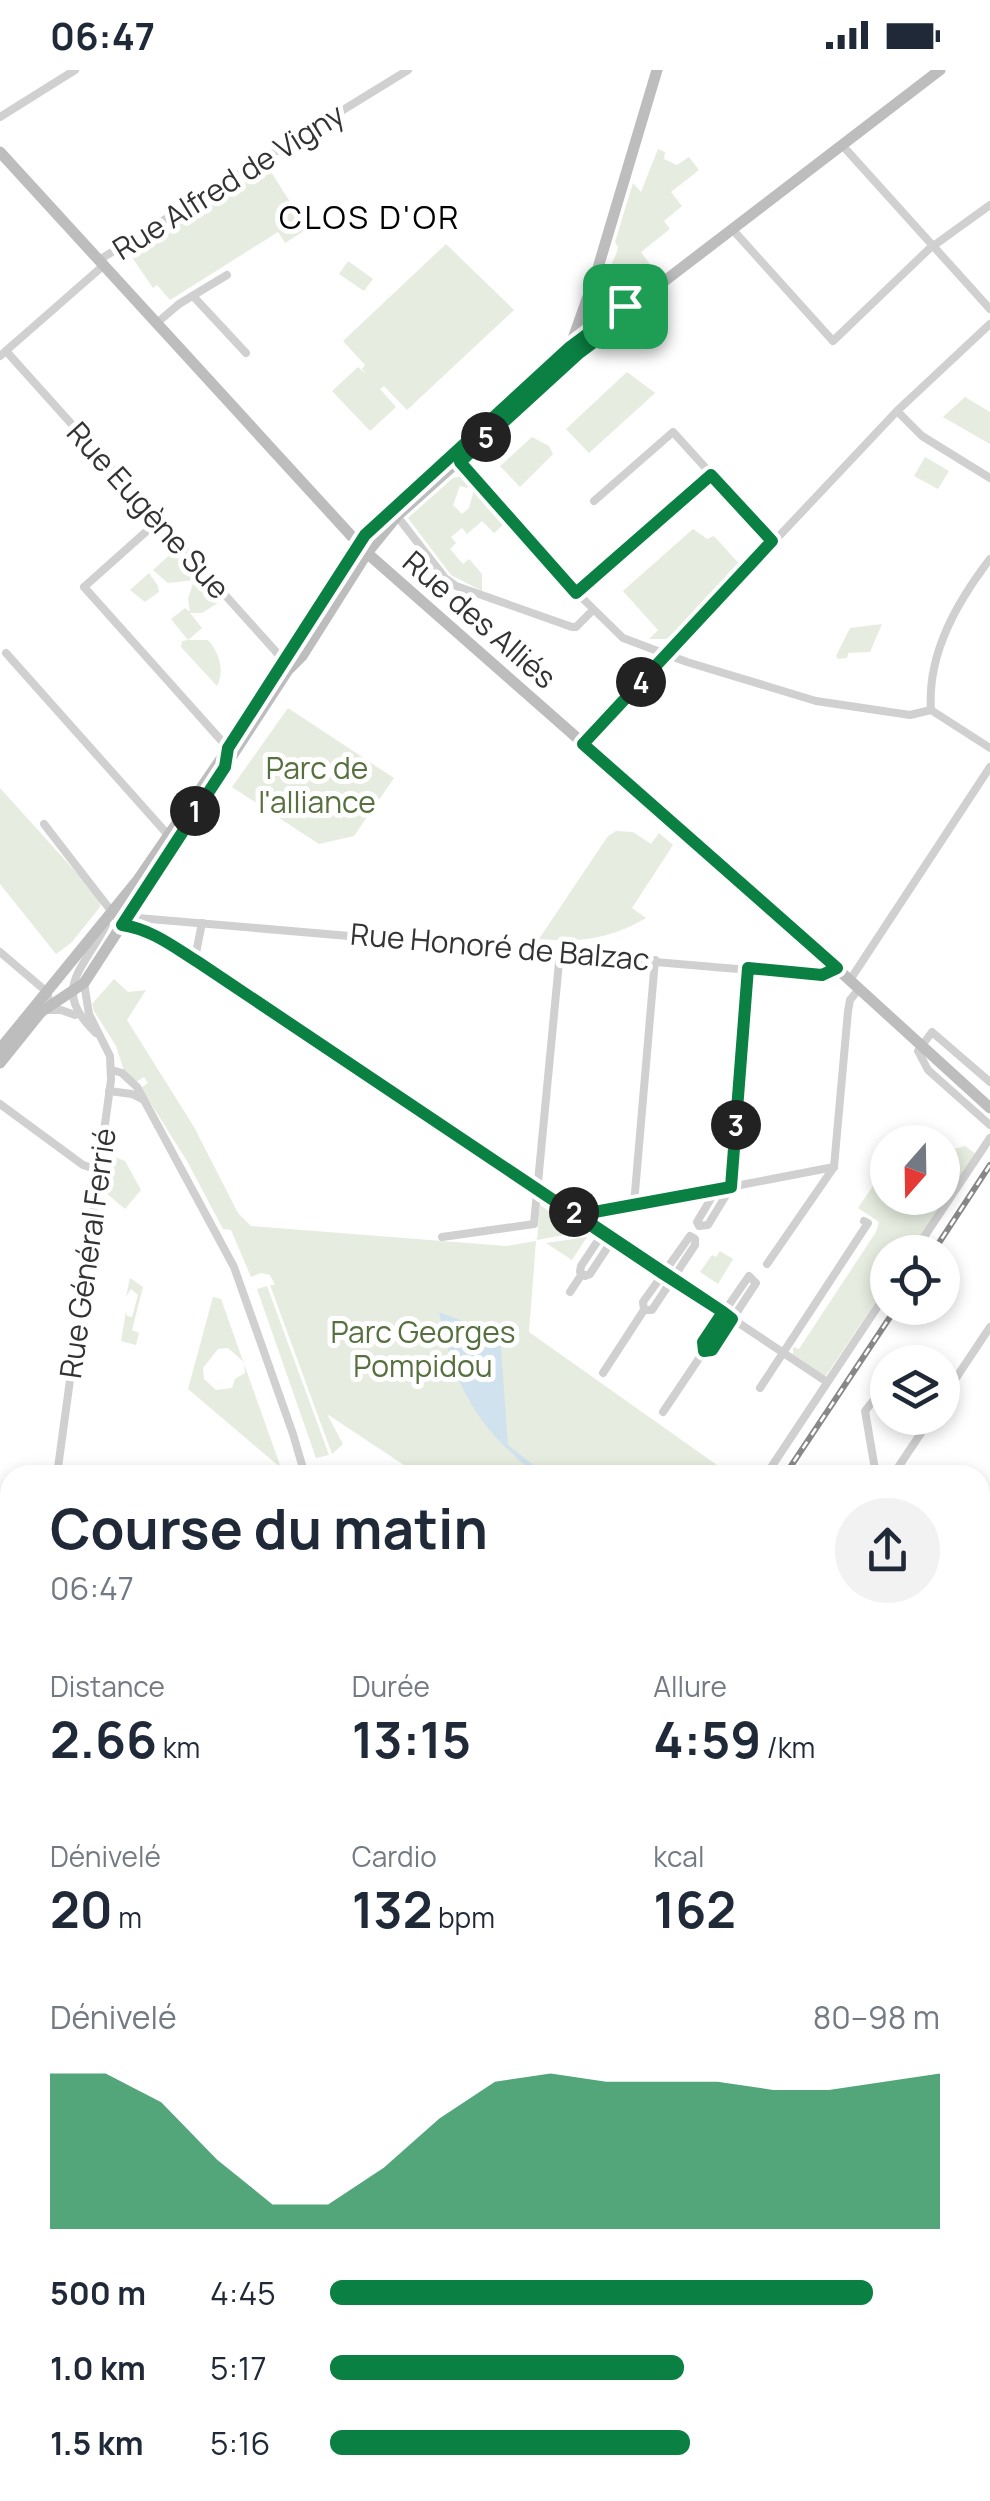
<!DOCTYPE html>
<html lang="fr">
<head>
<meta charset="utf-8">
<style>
  body { margin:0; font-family:Manrope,sans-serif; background:#f2f2f3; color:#1f2937; height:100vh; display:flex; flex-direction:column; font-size:38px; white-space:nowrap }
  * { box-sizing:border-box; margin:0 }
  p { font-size:32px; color:#747a83 }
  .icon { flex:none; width:55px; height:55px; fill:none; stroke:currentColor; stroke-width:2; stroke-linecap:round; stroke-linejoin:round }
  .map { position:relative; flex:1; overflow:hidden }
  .sheet { position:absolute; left:0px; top:1395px; width:990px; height:1038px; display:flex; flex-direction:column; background:#fff; border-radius:30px 30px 0 0; box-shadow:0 5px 15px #0003 }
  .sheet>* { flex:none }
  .needle { width:65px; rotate:200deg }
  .fabs { position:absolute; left:870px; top:1055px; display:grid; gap:20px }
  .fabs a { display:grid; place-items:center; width:90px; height:90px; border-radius:50%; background:#fff; box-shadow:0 5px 15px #0003; font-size:50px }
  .pin { position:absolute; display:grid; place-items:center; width:85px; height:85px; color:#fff; margin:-42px; border-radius:20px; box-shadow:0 5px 15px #0006 }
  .km { position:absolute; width:50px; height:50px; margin:-25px; border-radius:50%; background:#222; color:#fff; font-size:28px; line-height:50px; text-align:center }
  .round { display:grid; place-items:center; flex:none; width:105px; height:105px; border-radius:52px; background:#f2f2f3 }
  .overview { display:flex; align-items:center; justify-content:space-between; height:170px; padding:0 50px }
  h1 { font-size:55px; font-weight:700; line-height:75px }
  .stats { display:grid; grid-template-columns:repeat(3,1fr); gap:15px; height:170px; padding:10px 50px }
  .stats div { display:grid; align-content:center }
  .stats b { font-size:50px; font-weight:700 }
  .stats small { font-size:28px; font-weight:400 }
  .stats p { font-size:28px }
  .chart { height:280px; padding:20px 50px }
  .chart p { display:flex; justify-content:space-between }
  .chart svg { width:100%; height:180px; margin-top:10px; fill:#0b8043; opacity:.7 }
  ul { padding:0 50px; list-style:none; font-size:32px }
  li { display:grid; grid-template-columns:160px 120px 1fr; align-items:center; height:75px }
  li i { height:25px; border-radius:12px; background:#0b8043 }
  .status { display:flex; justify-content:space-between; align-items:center; height:70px; padding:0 50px; background:#fff; direction:ltr }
  .status svg { height:28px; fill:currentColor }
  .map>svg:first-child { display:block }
  .green { fill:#e6ecdf; fill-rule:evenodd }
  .water { fill:#cfe2ee }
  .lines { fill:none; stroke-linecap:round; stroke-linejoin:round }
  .street { stroke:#d0d0d0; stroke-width:8 }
  .secondary { stroke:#bdbdbd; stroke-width:11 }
  .primary { stroke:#ababab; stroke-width:12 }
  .tram { stroke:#888; stroke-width:2.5 }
  .rail-casing { stroke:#888; stroke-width:6 }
  .rail { stroke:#fff; stroke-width:2.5; stroke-dasharray:8; stroke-linecap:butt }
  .route-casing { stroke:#fff; stroke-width:20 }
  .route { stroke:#0b8043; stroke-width:12 }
  .labels { text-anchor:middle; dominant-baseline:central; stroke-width:10; stroke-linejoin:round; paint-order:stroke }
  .street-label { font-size:30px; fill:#333; stroke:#fff }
  .park-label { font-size:30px; fill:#56703f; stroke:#fff }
  .neighbourhood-label { font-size:32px; letter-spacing:2.5px; fill:#000; stroke:#fff }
</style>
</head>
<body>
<div class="status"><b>06:47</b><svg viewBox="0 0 49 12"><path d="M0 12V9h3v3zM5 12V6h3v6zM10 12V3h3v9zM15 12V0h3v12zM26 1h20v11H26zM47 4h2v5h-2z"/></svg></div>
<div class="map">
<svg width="990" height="2431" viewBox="0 0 990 2431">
  <rect width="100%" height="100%" fill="#fff"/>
  <g class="green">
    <path d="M658,79L665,82L664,89L677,95L689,87L699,100L671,122L682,136L664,151L670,159L641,182L657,204L641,215L636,214L617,233L609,232L599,219C605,204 614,194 618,177L615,172L633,113L641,122Z"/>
    <polygon points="268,97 307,159 285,173 278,162 170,230 157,215 153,218 129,183"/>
    <polygon points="446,174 514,240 407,340 384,316 380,319 396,337 370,361 332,321 358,297 366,304 362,299 365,295 343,271"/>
    <polygon points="348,191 373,209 364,221 339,204"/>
    <polygon points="627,302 655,323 589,383 566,359"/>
    <polygon points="965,327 990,342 990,374 943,347"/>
    <polygon points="532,367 549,376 553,384 520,417 500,396"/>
    <polygon points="925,387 949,401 938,419 914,406"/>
    <polygon points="462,406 470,415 467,418 460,416 453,435 462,444 469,438 474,420 503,455 494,463 482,451 467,464 462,458 451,467 456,473 450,479 463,494 469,489 482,504 482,521 451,505 408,448 453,408"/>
    <polygon points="693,459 707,469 714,466 740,495 679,559 666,569 649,569 658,560 623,521"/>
    <polygon points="174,481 219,532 202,543 190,543 202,558 188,570 171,549 185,538 190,542 188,529 194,510 168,513 153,500"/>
    <polygon points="149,503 158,516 159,522 145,532 130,520"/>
    <polygon points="882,554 870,582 848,583 847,588 838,589 836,586 850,558"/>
    <path d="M188,570H208C219,582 225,601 217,616L181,577L182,571Z"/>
    <polygon points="288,638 394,708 354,766 319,774 232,717"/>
    <polygon points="0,718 101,830 100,837 71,873 56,884 0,814"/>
    <path d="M616,761L633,762L651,774L659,763L673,775L632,838L646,848C610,869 580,873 539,869L608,766Z"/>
    <polygon points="114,909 128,922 146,920 127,950 194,1057 238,1143 251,1156 506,1176 536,1171 529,1262 731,1405 419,1405 327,1344 343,1374 332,1384 270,1215 275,1215 270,1205 261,1203 251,1207 231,1160 223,1159 187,1091 141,1018 148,1013 144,1007 136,1012 124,1001 116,976 94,941 92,934"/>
    <polygon points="965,1076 976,1084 910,1182 888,1182 887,1215 825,1307 793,1285 793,1277 799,1279 876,1162 879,1152 858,1138 885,1098 888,1128 942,1128 943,1082"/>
    <polygon points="112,1086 125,1091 141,1120 125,1139 106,1123"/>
    <polygon points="540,1135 580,1162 537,1170"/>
    <polygon points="587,1167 572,1190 546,1173"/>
    <polygon points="720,1181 733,1189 718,1214 700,1202 712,1185 716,1187"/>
    <polygon points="130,1208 143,1217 132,1260 139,1263 136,1275 121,1271 126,1241 127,1246 132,1247 138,1225 131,1219 126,1227"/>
    <polygon points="267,1216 329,1385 316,1388 257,1219"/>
    <path d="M213,1227L221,1229L281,1398L188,1319ZM228,1278L244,1292L245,1303L235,1309L232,1318L216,1320L204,1309L203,1298L218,1279Z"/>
    <polygon points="990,1639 990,1703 980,1695 980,1653"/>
    <polygon points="980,2200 990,2204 990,2264 980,2230"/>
    <polygon points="990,2286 990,2334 980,2352 980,2304"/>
    <polygon points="799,2423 842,2423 854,2431 793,2431"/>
  </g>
  <path class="water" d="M439,1242L500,1265L508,1375L546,1405C533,1404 523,1394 514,1385C470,1347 449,1297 439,1242Z"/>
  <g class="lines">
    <g class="street">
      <polyline points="0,47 75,0"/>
      <polyline points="842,75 990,239"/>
      <polyline points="733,160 833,271 929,179 990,135"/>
      <polyline points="99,190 408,0"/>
      <polyline points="193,226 246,283"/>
      <polyline points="158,252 179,234 227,205"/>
      <polyline points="6,281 287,594"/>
      <polyline points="0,286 104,195"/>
      <polyline points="897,341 922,366 990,408"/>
      <polyline points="460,392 577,523 623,568 687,592 816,631 910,645 931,640"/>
      <polyline points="594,431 673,362 772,471"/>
      <polyline points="397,446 445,508 456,516 572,557 576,557 593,540"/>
      <polyline points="158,451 84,517 228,678 227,682"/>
      <polyline points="577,523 711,405"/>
      <polyline points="6,583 169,766"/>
      <path d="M931,640C927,584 957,532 990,489"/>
      <polyline points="931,640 990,678"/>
      <polyline points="583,674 897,341 990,254"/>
      <polyline points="44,754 122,855 142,856"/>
      <polyline points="126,847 808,905 822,905 837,898"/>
      <polyline points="138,857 198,892 827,1312"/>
      <polyline points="0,882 47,922 50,934"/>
      <polyline points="198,892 196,883 202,853"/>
      <polyline points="850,910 990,697"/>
      <polyline points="45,940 61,940 75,945"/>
      <path d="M96,963C50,919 83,901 106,855"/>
      <polyline points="112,1000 122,1003 137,1017 234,1197 293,1364 305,1405"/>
      <polyline points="990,1012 932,962 918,981 928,1000 990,1055"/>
      <polyline points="109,1021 132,1024 144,1030"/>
      <polyline points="0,1034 83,1095 98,1100"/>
      <polyline points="834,1097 848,941 850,930 859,919"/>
      <polyline points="730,1117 834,1097"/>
      <polyline points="716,1120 697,1152 699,1156 708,1155 731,1117 748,898"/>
      <polyline points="634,1134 655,890"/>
      <polyline points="578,1145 717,1120"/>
      <polyline points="603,1163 581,1196 580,1202 585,1206 590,1204 613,1169"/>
      <polygon points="690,1166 695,1169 695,1175 652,1240 644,1240 643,1232"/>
      <polyline points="442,1167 534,1154 560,882"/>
      <polyline points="914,1182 990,1068"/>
      <polyline points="767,1194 834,1097"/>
      <polygon points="749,1206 756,1213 712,1280 704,1281 703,1272"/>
      <polyline points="570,1222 582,1204"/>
      <polyline points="603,1303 644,1240"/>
      <polyline points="760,1318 868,1153 864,1151"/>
      <polyline points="942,1329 990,1257"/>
      <polyline points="663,1342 704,1281"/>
      <polyline points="57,1405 111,1010 110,986 89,944 84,913"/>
      <polyline points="766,1405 888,1221"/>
      <polyline points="876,1405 865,1341 878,1325"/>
      <polyline points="893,1405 931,1348"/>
      <polyline points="980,1519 990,1503"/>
      <polyline points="0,1557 10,1561"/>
      <polyline points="980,1597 990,1581"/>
      <polyline points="10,1759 6,1795 10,1818"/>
      <polyline points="980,1820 990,1824"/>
      <polyline points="980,1914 990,1901"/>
      <polyline points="0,1916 10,1917"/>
      <polyline points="0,2004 10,2003"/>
      <polyline points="980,2148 990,2143"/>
      <polyline points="980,2193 990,2197"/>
      <polyline points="0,2237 10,2236"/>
      <polyline points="980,2252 990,2284"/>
      <polyline points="0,2312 10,2310"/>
      <polyline points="0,2402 10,2396"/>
      <polyline points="980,2407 990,2412"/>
      <polyline points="32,2422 37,2431"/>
      <polyline points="62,2422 66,2431"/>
      <polyline points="233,2422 248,2431"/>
      <polyline points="537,2422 537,2431"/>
      <polyline points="566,2422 578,2431"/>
    </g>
    <g class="secondary">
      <polyline points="0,82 367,483 776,843 990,1038"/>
      <polyline points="574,274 625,236 637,234"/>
      <polyline points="278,602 365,465 570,277 597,201 657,0"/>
      <polyline points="0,979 137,811 230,676"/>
      <polyline points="0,993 41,942 84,913 288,600 302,586 367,483 397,446 578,284 629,246 645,226 940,0"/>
    </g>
    <g class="primary">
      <polyline points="980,1541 990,1526"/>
      <polyline points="980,1576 990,1561"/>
      <polyline points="0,1794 10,1795"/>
      <polyline points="0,1822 10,1823"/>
      <polyline points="980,2040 990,2043"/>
      <polyline points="980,2065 990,2068"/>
      <polyline points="392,2431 397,2422"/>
      <polyline points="417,2431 424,2422"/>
    </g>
    <g class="tram">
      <polyline points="980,1563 990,1548"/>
      <polyline points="0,1810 10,1811"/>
      <polyline points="980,2051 990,2054"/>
      <polyline points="401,2431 406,2422"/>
    </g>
    <defs>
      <g id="rail">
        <polyline points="933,1182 990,1095"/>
        <polyline points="785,1405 896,1238"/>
        <polyline points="401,2431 401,2422"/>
      </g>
    </defs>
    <use href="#rail" class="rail-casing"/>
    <use href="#rail" class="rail"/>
  </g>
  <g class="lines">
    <defs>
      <path id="route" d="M625,236L570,277L365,465L228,678L225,697L122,855C151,859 174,877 198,892L662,1203L723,1242L703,1272L704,1281L712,1280L732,1249L723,1242L578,1145L731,1117L748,898L822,905L837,898L583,674L772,471L711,405L576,523L460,392L578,284L629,246L637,234L625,236"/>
    </defs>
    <use href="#route" class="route-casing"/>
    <use href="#route" class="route"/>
  </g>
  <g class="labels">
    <g class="street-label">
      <text transform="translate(228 111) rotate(-32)">Rue Alfred de Vigny</text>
      <text transform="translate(149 440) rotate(48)">Rue Eugène Sue</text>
      <text transform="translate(480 549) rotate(41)">Rue des Alliés</text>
      <text transform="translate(500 876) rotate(5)">Rue Honoré de Balzac</text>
      <text transform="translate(87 1183) rotate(-82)">Rue Général Ferrié</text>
    </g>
    <g class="park-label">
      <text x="317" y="697">Parc de<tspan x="317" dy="34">l'alliance</tspan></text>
      <text x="423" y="1261">Parc Georges<tspan x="423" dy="34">Pompidou</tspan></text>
    </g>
    <g class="neighbourhood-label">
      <text x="370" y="147">CLOS D'OR</text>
    </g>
  </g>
</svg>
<div class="fabs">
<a><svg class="needle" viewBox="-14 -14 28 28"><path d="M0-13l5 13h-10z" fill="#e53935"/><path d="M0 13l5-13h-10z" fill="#747a83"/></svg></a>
<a><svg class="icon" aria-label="locate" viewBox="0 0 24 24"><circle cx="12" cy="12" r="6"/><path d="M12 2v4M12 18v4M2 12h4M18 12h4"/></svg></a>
<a><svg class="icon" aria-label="layers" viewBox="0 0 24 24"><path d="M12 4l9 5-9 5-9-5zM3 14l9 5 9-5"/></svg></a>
</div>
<div class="pin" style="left:625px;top:236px;background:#1e9e55"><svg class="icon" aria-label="arrive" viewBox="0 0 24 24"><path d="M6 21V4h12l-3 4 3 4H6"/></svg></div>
<b class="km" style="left:195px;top:741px">1</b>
<b class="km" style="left:574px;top:1142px">2</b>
<b class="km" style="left:736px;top:1055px">3</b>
<b class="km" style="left:641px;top:612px">4</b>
<b class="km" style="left:486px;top:367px">5</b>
<section class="sheet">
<div class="overview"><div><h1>Course du matin</h1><p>06:47</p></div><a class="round"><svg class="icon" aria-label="share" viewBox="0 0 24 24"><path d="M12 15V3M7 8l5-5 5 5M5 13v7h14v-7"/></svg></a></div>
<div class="stats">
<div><p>Distance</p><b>2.66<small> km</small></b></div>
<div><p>Durée</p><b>13:15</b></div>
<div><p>Allure</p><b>4:59<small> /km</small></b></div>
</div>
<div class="stats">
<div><p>Dénivelé</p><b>20<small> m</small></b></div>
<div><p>Cardio</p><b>132<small> bpm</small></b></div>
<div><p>kcal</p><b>162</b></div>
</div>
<div class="chart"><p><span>Dénivelé</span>80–98 m</p>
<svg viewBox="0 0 160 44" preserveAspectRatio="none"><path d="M0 44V6L10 6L20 13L30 27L40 38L50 38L60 29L70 17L80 8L90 6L100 8L110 8L120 8L130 10L140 10L150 8L160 6V44z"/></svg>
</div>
<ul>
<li><b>500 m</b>4:45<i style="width:89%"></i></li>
<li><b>1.0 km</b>5:17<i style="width:58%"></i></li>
<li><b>1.5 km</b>5:16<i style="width:59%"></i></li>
</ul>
</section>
</div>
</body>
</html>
